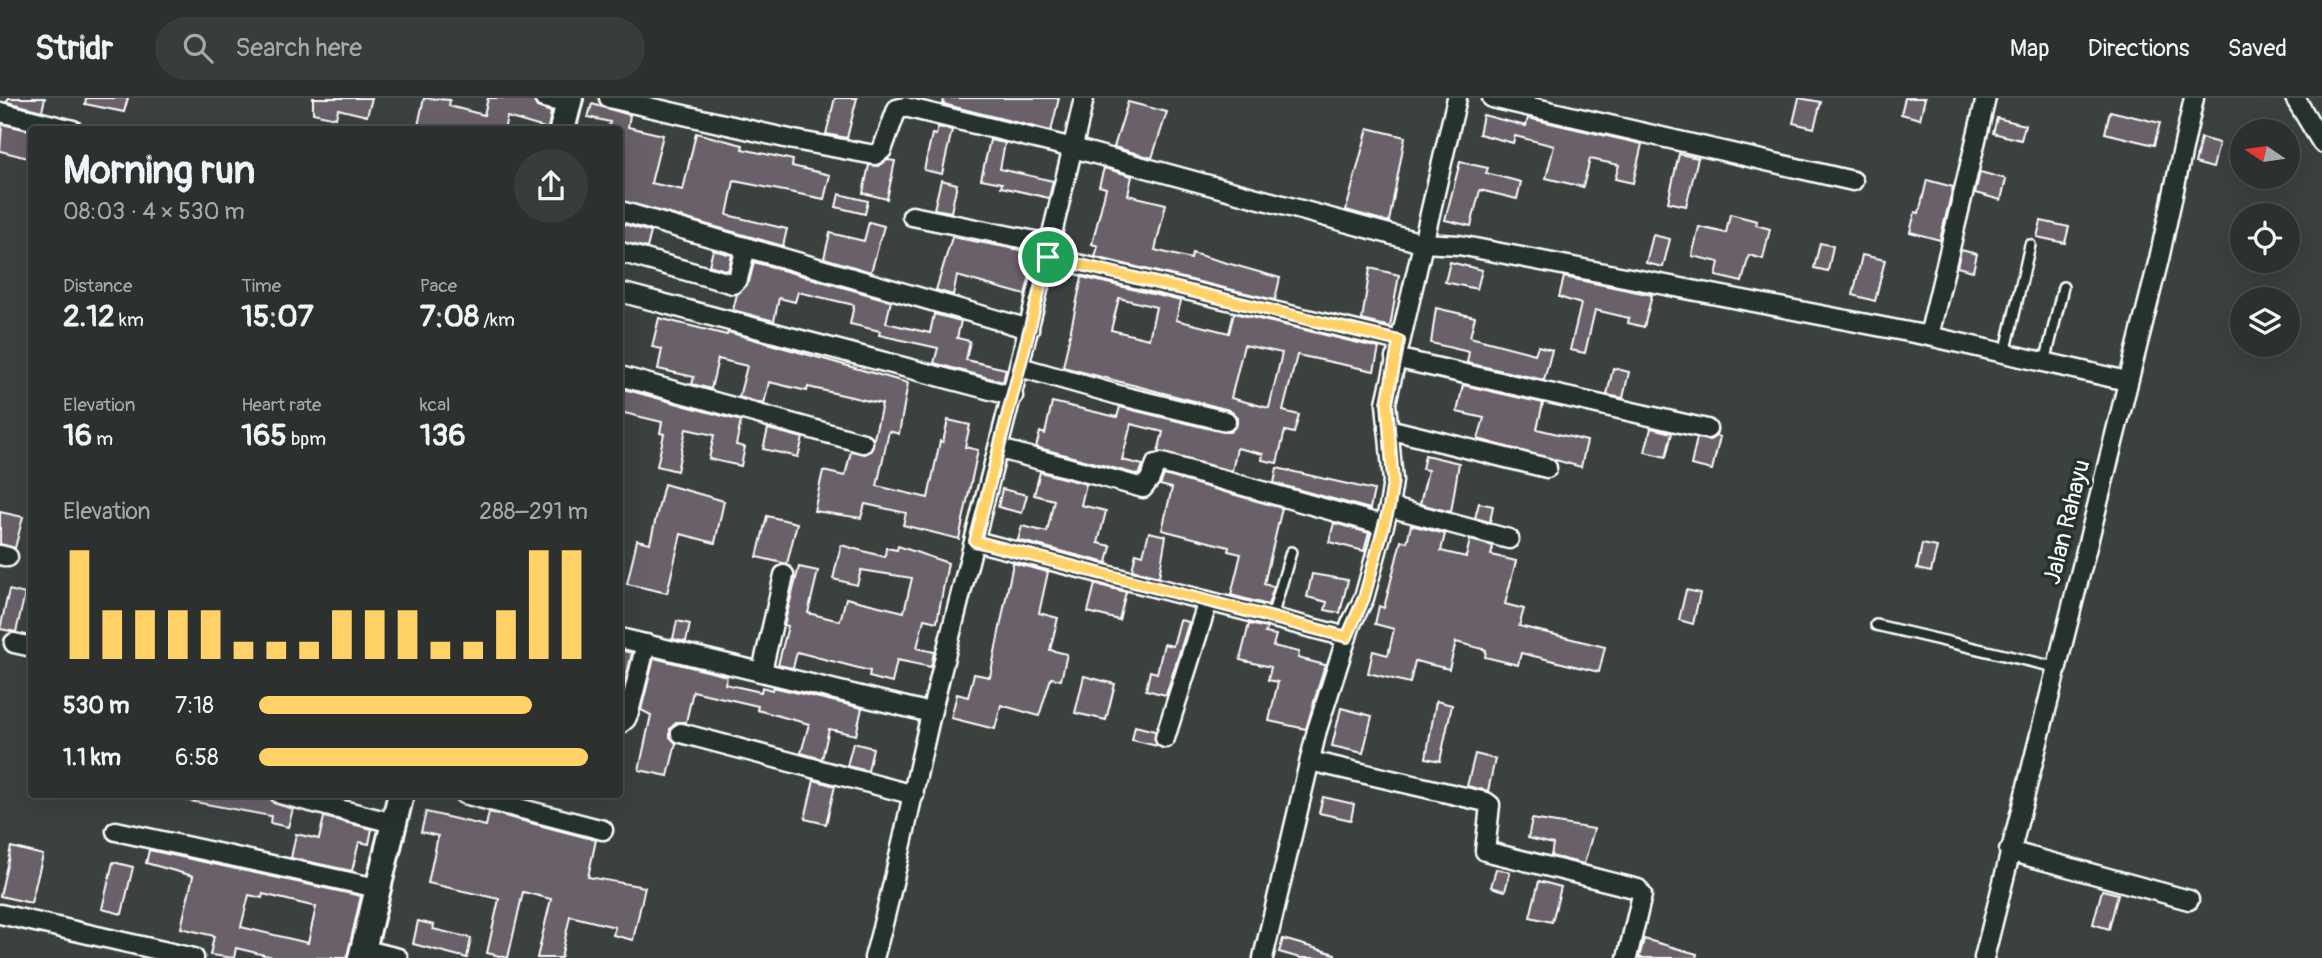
<!DOCTYPE html>
<html lang="en">
<head>
<meta charset="utf-8">
<style>
  body { margin:0; font-family:Pangolin,sans-serif; background:#383d3b; color:#f1f3f6; height:100vh; display:flex; flex-direction:column; font-size:26px; white-space:nowrap }
  * { box-sizing:border-box; margin:0 }
  p { font-size:23px; color:#a6a9aa }
  .icon { flex:none; width:38px; height:38px; fill:none; stroke:currentColor; stroke-width:2; stroke-linecap:round; stroke-linejoin:round }
  .map { position:relative; flex:1; overflow:hidden }
  .details { position:absolute; left:28px; top:28px; width:595px; height:672px; display:flex; flex-direction:column; background:#2c312f; border-radius:7px; box-shadow:0 7px 28px #0002,0 0 0 2px #484c4b }
  .details>* { flex:none }
  .needle { width:46px; rotate:283deg }
  .fabs { position:absolute; left:2230px; top:21px; display:grid; gap:14px }
  .fabs a { display:grid; place-items:center; width:70px; height:70px; border-radius:50%; background:#2c312f; box-shadow:0 7px 28px #0002,0 0 0 2px #484c4b; font-size:35px }
  .pin { position:absolute; display:grid; place-items:center; width:60px; height:60px; color:#fff; margin:-30px; border:4px solid #fff; border-radius:50%; box-shadow:0 2px 7px #0007 }
  .round { display:grid; place-items:center; flex:none; width:74px; height:74px; border-radius:37px; background:#383d3b }
  .headline { display:flex; align-items:center; justify-content:space-between; height:119px; padding:0 35px }
  h1 { font-size:38px; font-weight:700; line-height:52px }
  .figures { display:grid; grid-template-columns:repeat(3,1fr); gap:10px; height:119px; padding:7px 35px }
  .figures div { display:grid; align-content:center }
  .figures b { font-size:30px; font-weight:700 }
  .figures small { font-size:19px; font-weight:400 }
  .figures p { font-size:19px }
  .chart { height:196px; padding:14px 35px }
  .chart p { display:flex; justify-content:space-between }
  .chart svg { width:100%; height:126px; margin-top:7px; stroke:#ffd166; stroke-width:6 }
  ul { padding:0 35px; list-style:none; font-size:23px }
  li { display:grid; grid-template-columns:112px 84px 1fr; align-items:center; height:52px }
  li i { height:18px; border-radius:9px; background:#ffd166 }
  header { display:flex; align-items:center; gap:42px; box-sizing:border-box; height:98px; padding:0 35px; background:#2c312f; border-bottom:2px solid #484c4b }
  header strong { font-size:33px }
  nav { display:flex; gap:38px; margin-inline-start:auto; font-size:24px }
  .search { width:490px; height:63px; background:#383d3b; display:flex; align-items:center; gap:18px; box-sizing:border-box; padding:0 24px; border-radius:38px; color:#a6a9aa; font-size:26px }
  .map>svg:first-child { display:block }
  .building { fill:#69616a; stroke:#fff; stroke-width:2; fill-rule:evenodd }
  .lines { fill:none; stroke-linecap:round; stroke-linejoin:round }
  .lane-casing { stroke:#fff; stroke-width:14 }
  .street-casing { stroke:#fff; stroke-width:23 }
  .secondary-casing { stroke:#fff; stroke-width:30 }
  .lane { stroke:#26332d; stroke-width:9 }
  .street { stroke:#26332d; stroke-width:18 }
  .secondary { stroke:#26332d; stroke-width:24 }
  .route-casing { stroke:#fff; stroke-width:14 }
  .route { stroke:#ffd166; stroke-width:9 }
  .labels { text-anchor:middle; dominant-baseline:central; stroke-width:7; stroke-linejoin:round; paint-order:stroke }
  .street-label { font-size:24px; fill:#fff; stroke:#26332d }
</style>
</head>
<body>
<header>
<strong>Stridr</strong>
<div class="search"><svg class="icon" aria-label="search" viewBox="0 0 24 24"><circle cx="10" cy="10" r="6"/><path d="M15 15l6 6"/></svg>Search here</div>
<nav><a>Map</a><a>Directions</a><a>Saved</a></nav>
</header>
<div class="map">
<svg width="2322" height="860" viewBox="0 0 2322 860">
  <rect width="100%" height="100%" fill="#3a413f"/>
  <filter id="ink" filterUnits="userSpaceOnUse"><feTurbulence type="fractalNoise" baseFrequency=".0143" numOctaves="2"/><feDisplacementMap in="SourceGraphic" scale="14" xChannelSelector="R" yChannelSelector="G"/><feConvolveMatrix kernelMatrix="1 2 1 2 8 2 1 2 1" color-interpolation-filters="sRGB"/></filter>
  <g filter="url(#ink)">
    <g class="building">
      <polygon points="8,0 45,0 42,13 7,4"/>
      <polygon points="86,0 128,0 124,14 85,6"/>
      <polygon points="313,0 372,0 367,18 338,11 336,20 313,15"/>
      <polygon points="424,0 450,2 449,8 484,17 488,0 533,0 537,9 551,14 548,31 507,19 504,32 417,32"/>
      <polygon points="835,0 857,0 847,40 826,36"/>
      <polygon points="944,0 1059,0 1051,33 943,6"/>
      <polygon points="1799,0 1821,4 1814,30 1793,25"/>
      <polygon points="1905,0 1925,0 1920,21 1901,16"/>
      <polygon points="1128,4 1167,14 1152,60 1114,49"/>
      <polygon points="592,6 630,17 628,29 663,37 651,85 683,92 696,35 743,47 742,51 793,62 792,68 830,77 824,101 734,83 727,117 787,131 783,148 620,102 620,32 608,32 610,24 588,19"/>
      <polygon points="2110,13 2160,25 2154,47 2105,35"/>
      <polygon points="1483,17 1526,28 1528,20 1642,46 1633,85 1615,81 1619,67 1590,61 1583,89 1546,80 1554,48 1515,38 1513,45 1479,36"/>
      <polygon points="1997,20 2025,27 2021,42 1993,35"/>
      <polygon points="2,26 32,33 32,61 0,53"/>
      <polygon points="938,29 952,32 942,76 924,72 932,36 936,37"/>
      <polygon points="1368,30 1405,39 1389,124 1346,112"/>
      <polygon points="2201,40 2219,45 2213,70 2195,65"/>
      <polygon points="990,42 1005,45 1000,71 1053,83 1049,100 1001,89 1002,85 981,81"/>
      <polygon points="1679,56 1698,60 1686,108 1668,104"/>
      <polygon points="888,62 895,63 887,101 863,95 869,67 878,68"/>
      <polygon points="1460,64 1488,70 1486,75 1521,84 1517,101 1480,92 1471,128 1445,122"/>
      <polygon points="1104,70 1132,78 1128,97 1166,106 1155,152 1191,161 1192,155 1280,180 1275,202 1095,159 1098,148 1092,146 1106,90 1099,88"/>
      <polygon points="1980,74 2006,81 2001,102 1975,95"/>
      <polygon points="941,82 957,86 951,114 934,111"/>
      <polygon points="1927,82 1953,89 1940,142 1910,134 1915,114 1919,115"/>
      <polygon points="839,96 868,103 865,116 836,109"/>
      <polygon points="1730,116 1757,123 1756,127 1770,131 1763,161 1749,157 1742,184 1716,178 1719,164 1692,158 1699,129 1726,135"/>
      <polygon points="2041,123 2069,129 2065,145 2037,139"/>
      <polygon points="869,124 884,128 871,174 824,160 830,135 864,143"/>
      <polygon points="620,125 651,134 647,150 620,143"/>
      <polygon points="1653,137 1670,141 1663,169 1646,165"/>
      <polygon points="952,139 1036,155 1025,197 957,178 953,197 936,192"/>
      <polygon points="1820,145 1833,148 1828,173 1814,170"/>
      <polygon points="713,152 732,157 728,173 709,167"/>
      <polygon points="1961,152 1977,156 1973,173 1957,169"/>
      <polygon points="1862,157 1885,162 1875,203 1853,197"/>
      <polygon points="754,164 891,203 886,225 930,235 934,216 961,223 957,240 970,243 966,262 1006,271 1003,284 934,265 938,250 879,237 880,233 850,226 854,207 798,194 795,204 779,200 774,223 733,212 737,196 749,184"/>
      <polygon points="1450,164 1482,172 1477,191 1445,184"/>
      <polygon points="1370,170 1399,177 1390,229 1362,222"/>
      <path d="M1082,179L1181,203L1176,222L1229,235L1234,215L1379,250L1374,273L1297,257L1283,313L1299,317L1294,335L1285,333L1277,365L1262,362L1263,356L1237,350L1232,373L1158,354L1163,334L1131,326L1122,362L1143,367L1139,377L1036,349L1040,334L1045,336L1052,304L1117,319L1120,309L1223,334H1230L1237,326V319L1229,312L1063,269ZM1119,200L1156,209L1149,241L1111,232ZM1244,247L1282,255L1269,310L1231,300Z"/>
      <polygon points="1564,179 1652,197 1644,229 1628,225 1629,220 1595,212 1585,255 1570,252 1581,206 1559,199"/>
      <polygon points="1436,210 1475,219 1470,239 1535,256 1538,248 1552,252 1544,282 1467,265 1469,254 1431,245"/>
      <polygon points="659,220 727,237 728,234 908,285 899,336 889,333 877,388 928,400 940,343 943,344 948,322 970,327 965,349 978,352 959,441 903,427 906,415 865,406 861,420 814,413 823,373 845,378 851,353 865,356 871,353 882,306 808,289 807,293 769,284 764,306 739,299 747,268 718,261 711,291 692,286 694,279 658,271 662,251 652,249"/>
      <polygon points="1613,270 1629,274 1623,300 1607,297"/>
      <polygon points="1463,287 1543,305 1537,331 1587,343 1581,369 1478,341 1484,320 1457,314"/>
      <polygon points="620,290 741,323 736,347 745,349 741,368 709,361 714,337 686,331 677,373 657,368 664,336 660,335 662,324 620,314"/>
      <polygon points="1651,330 1672,335 1666,359 1645,354"/>
      <polygon points="768,331 803,340 798,359 763,351"/>
      <polygon points="1716,338 1720,339 1712,372 1691,367 1697,340 1710,342"/>
      <polygon points="1425,357 1459,365 1451,414 1420,406 1428,372 1422,371"/>
      <polygon points="1277,370 1374,392 1370,411 1274,385"/>
      <polygon points="1040,374 1086,386 1081,407 1106,413 1098,445 1111,448 1107,465 1018,442 1022,428 1047,434 1054,402 1034,397"/>
      <polygon points="1164,377 1282,410 1264,486 1274,489 1268,507 1231,497 1241,456 1228,453 1229,449 1162,432 1172,390 1160,387"/>
      <polygon points="664,386 724,403 715,445 681,436 667,495 627,486 637,442 650,445"/>
      <polygon points="1002,391 1027,397 1022,415 998,409"/>
      <polygon points="1479,405 1493,408 1490,424 1475,420"/>
      <polygon points="0,414 23,419 15,450 0,446"/>
      <polygon points="767,418 797,425 787,466 757,459"/>
      <polygon points="1334,425 1369,435 1364,453 1329,444"/>
      <polygon points="1411,427 1445,436 1441,453 1466,459 1470,442 1493,448 1491,457 1516,463 1505,506 1524,511 1519,528 1605,549 1599,574 1521,555 1518,567 1485,559 1486,552 1456,544 1449,571 1415,563 1410,585 1368,575 1373,553 1388,557 1394,531 1375,526 1379,508 1384,510 1401,443 1407,444"/>
      <polygon points="1149,434 1166,438 1159,479 1132,472 1136,455 1143,457"/>
      <polygon points="1922,446 1937,449 1931,474 1917,471"/>
      <polygon points="841,447 885,459 886,450 897,452 898,448 948,465 937,524 924,521 917,550 934,554 931,569 897,562 892,585 869,579 870,573 797,554 793,570 778,567 788,528 784,527 799,469 818,473 808,515 840,523 846,500 904,514 912,480 861,472 857,487 833,481"/>
      <polygon points="1013,465 1048,474 1039,515 1058,520 1050,552 1067,556 1061,582 1051,580 1039,618 1001,607 995,631 951,620 957,596 968,599 974,576 990,579"/>
      <polygon points="1312,476 1348,482 1340,515 1325,512 1327,504 1307,499"/>
      <polygon points="1095,486 1126,494 1119,522 1088,514"/>
      <polygon points="9,492 25,496 16,534 0,531"/>
      <polygon points="1686,492 1700,495 1693,526 1679,522"/>
      <polygon points="1180,522 1189,524 1166,597 1146,592 1150,573 1157,575 1164,546 1173,548"/>
      <polygon points="677,523 690,526 686,544 673,541"/>
      <polygon points="1249,526 1267,530 1265,535 1276,537 1273,548 1299,554 1298,560 1325,567 1306,631 1269,623 1278,584 1268,582 1271,569 1240,562"/>
      <polygon points="620,552 632,555 620,605"/>
      <polygon points="654,560 727,578 725,586 761,594 762,589 772,592 773,589 862,610 856,637 829,631 822,661 801,655 809,626 757,612 758,608 693,593 686,624 677,624 670,631 670,639 676,645 668,678 639,672 651,617 641,612"/>
      <polygon points="1084,578 1115,586 1106,622 1075,615"/>
      <polygon points="1436,603 1452,607 1440,663 1426,660"/>
      <polygon points="1341,610 1372,618 1363,655 1332,648"/>
      <polygon points="1135,628 1155,633 1157,648 1132,642"/>
      <polygon points="853,645 873,650 868,673 847,668"/>
      <polygon points="1475,656 1495,661 1488,693 1467,688"/>
      <polygon points="814,682 835,688 826,726 805,721"/>
      <polygon points="185,696 269,696 273,705 293,711 288,729 270,725 271,718 184,702"/>
      <polygon points="1323,699 1354,706 1351,722 1319,715"/>
      <polygon points="426,714 486,728 489,714 596,742 588,779 645,789 633,842 613,837 615,829 570,818 561,860 537,860 551,801 523,794 508,860 487,855 499,801 428,785 438,738 421,734"/>
      <polygon points="324,719 372,731 369,746 359,744 352,773 291,760 296,736 319,741"/>
      <polygon points="1532,721 1594,731 1584,766 1551,758 1553,746 1528,740"/>
      <polygon points="11,749 43,757 31,805 0,798"/>
      <path d="M149,752L361,798L347,860H277L236,850L234,860L210,857L214,838L181,830L193,778L146,765ZM263,796L316,809L308,845L241,829L249,797L262,800Z"/>
      <polygon points="113,764 133,769 122,816 102,811"/>
      <polygon points="1496,771 1510,774 1505,793 1491,789"/>
      <polygon points="1539,783 1561,789 1552,824 1530,819"/>
      <polygon points="2102,792 2118,796 2109,831 2093,826"/>
      <polygon points="418,823 434,827 433,831 471,840 467,860 413,846"/>
      <polygon points="1283,841 1335,856 1334,860 1300,860 1279,854"/>
      <polygon points="1644,841 1697,856 1696,860 1639,860"/>
    </g>
    <g class="lines">
      <defs>
        <g id="lane">
          <polyline points="2005,256 2030,147"/>
          <polyline points="2045,265 2063,189"/>
          <polyline points="1272,519 1291,454"/>
          <polyline points="1876,527 2055,569"/>
        </g>
        <g id="street">
          <polyline points="544,0 568,6"/>
          <polyline points="609,0 794,42 875,57 882,52 897,11 905,9 1073,50 1422,145 1459,147 1929,238 1986,0"/>
          <polyline points="1492,0 1853,83"/>
          <polyline points="2295,0 2322,45"/>
          <polyline points="0,14 73,32"/>
          <polyline points="620,113 1029,231"/>
          <polyline points="912,118 1050,146"/>
          <polyline points="620,154 733,186 738,181 746,149"/>
          <polyline points="1048,159 1399,243"/>
          <polyline points="620,194 1013,298"/>
          <polyline points="1929,238 2127,283"/>
          <polyline points="1395,260 1707,331"/>
          <polyline points="1020,269 1122,298 1226,323"/>
          <polyline points="620,278 863,345"/>
          <polyline points="1388,331 1547,370"/>
          <polyline points="1000,351 1143,390 1150,381 1156,366 1162,365 1383,427"/>
          <polyline points="1389,409 1509,441"/>
          <polyline points="975,443 1347,539"/>
          <polyline points="0,457 8,459"/>
          <polyline points="620,540 931,615"/>
          <polyline points="14,545 32,549"/>
          <polyline points="762,573 784,477"/>
          <polyline points="620,626 626,621 629,614 646,546"/>
          <polyline points="681,635 914,697"/>
          <polyline points="1165,640 1208,503"/>
          <polyline points="1310,663 1486,704 1490,707 1485,753 1638,791 1642,797 1627,860"/>
          <polyline points="280,696 393,725"/>
          <polyline points="464,696 603,732"/>
          <polyline points="116,733 377,790"/>
          <polyline points="2009,753 2189,802"/>
          <polyline points="0,816 194,860"/>
          <polyline points="362,851 398,860"/>
          <path d="M874,860C897,778 912,695 932,612C981,408 1038,206 1084,0"/>
          <polyline points="1263,860 1317,632 1351,526 1364,500 1389,409 1393,383 1386,305 1457,0"/>
          <polyline points="1984,860 2159,161 2194,0"/>
        </g>
        <g id="secondary">
          <polyline points="562,32 570,0"/>
          <polyline points="361,860 401,696"/>
        </g>
      </defs>
      <use href="#lane" class="lane-casing"/>
      <use href="#street" class="street-casing"/>
      <use href="#secondary" class="secondary-casing"/>
      <use href="#lane" class="lane"/>
      <use href="#street" class="street"/>
      <use href="#secondary" class="secondary"/>
    </g>
  </g>
  <g class="lines" filter="url(#ink)">
    <defs>
      <polygon id="route" points="1048,159 1399,243 1387,305 1393,383 1389,409 1364,500 1347,539 975,443"/>
    </defs>
    <use href="#route" class="route-casing"/>
    <use href="#route" class="route"/>
  </g>
  <g class="labels">
    <g class="street-label">
      <text transform="translate(2067 424) rotate(-76)">Jalan Rahayu</text>
    </g>
  </g>
</svg>
<div class="fabs">
<a><svg class="needle" viewBox="-14 -14 28 28"><path d="M0-13l5 13h-10z" fill="#e53935"/><path d="M0 13l5-13h-10z" fill="#a6a9aa"/></svg></a>
<a><svg class="icon" aria-label="locate" viewBox="0 0 24 24"><circle cx="12" cy="12" r="6"/><path d="M12 2v4M12 18v4M2 12h4M18 12h4"/></svg></a>
<a><svg class="icon" aria-label="layers" viewBox="0 0 24 24"><path d="M12 4l9 5-9 5-9-5zM3 14l9 5 9-5"/></svg></a>
</div>
<div class="pin" style="left:1048px;top:159px;background:#1e9e55"><svg class="icon" aria-label="arrive" viewBox="0 0 24 24"><path d="M6 21V4h12l-3 4 3 4H6"/></svg></div>
<section class="details">
<div class="headline"><div><h1>Morning run</h1><p>08:03 · 4 × 530 m</p></div><a class="round"><svg class="icon" aria-label="share" viewBox="0 0 24 24"><path d="M12 15V3M7 8l5-5 5 5M5 13v7h14v-7"/></svg></a></div>
<div class="figures">
<div><p>Distance</p><b>2.12<small> km</small></b></div>
<div><p>Time</p><b>15:07</b></div>
<div><p>Pace</p><b>7:08<small> /km</small></b></div>
</div>
<div class="figures">
<div><p>Elevation</p><b>16<small> m</small></b></div>
<div><p>Heart rate</p><b>165<small> bpm</small></b></div>
<div><p>kcal</p><b>136</b></div>
</div>
<div class="chart"><p><span>Elevation</span>288–291 m</p>
<svg viewBox="0 0 160 44" preserveAspectRatio="none"><path d="M5 44V6M15 44V27M25 44V27M35 44V27M45 44V27M55 44V38M65 44V38M75 44V38M85 44V27M95 44V27M105 44V27M115 44V38M125 44V38M135 44V27M145 44V6M155 44V6"/></svg>
</div>
<ul>
<li><b>530 m</b>7:18<i style="width:83%"></i></li>
<li><b>1.1 km</b>6:58<i style="width:100%"></i></li>
</ul>
</section>
</div>
</body>
</html>
